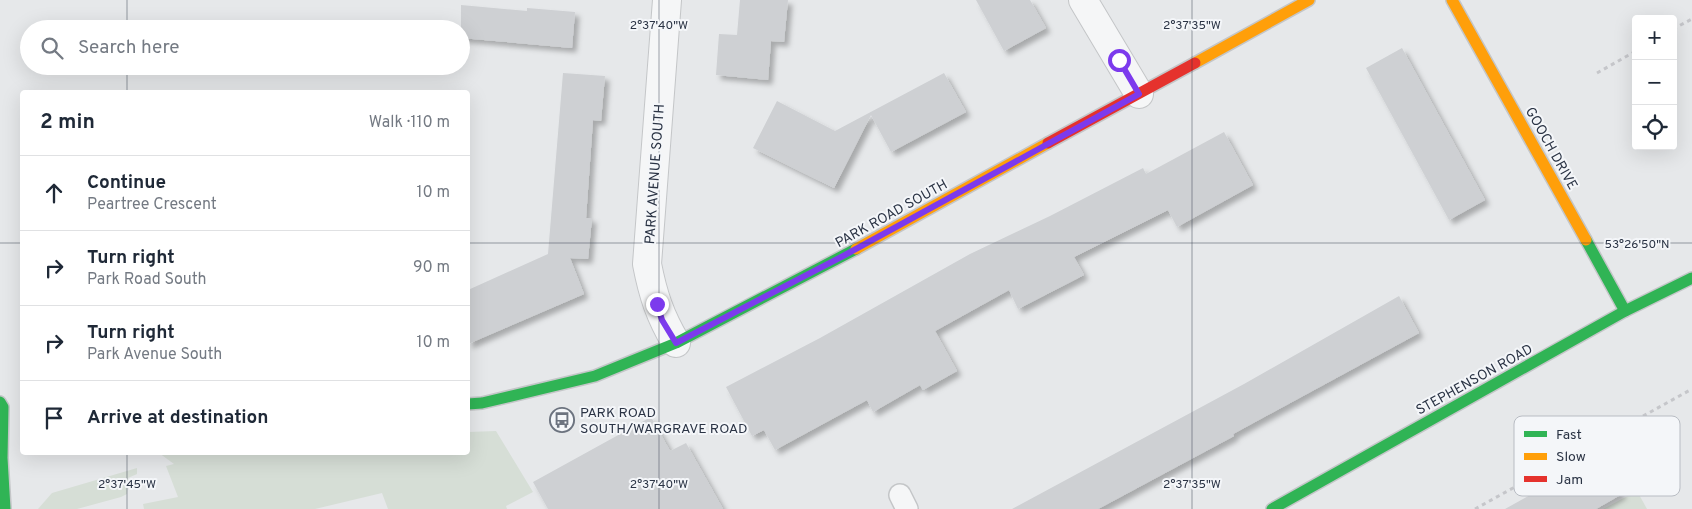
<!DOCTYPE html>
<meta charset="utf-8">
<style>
body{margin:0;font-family:Overpass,sans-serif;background:#f6f6f7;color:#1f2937}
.controls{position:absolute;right:15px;top:15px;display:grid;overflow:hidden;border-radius:5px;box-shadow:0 5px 20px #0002}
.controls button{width:45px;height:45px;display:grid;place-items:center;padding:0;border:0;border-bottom:1px solid #e0e1e3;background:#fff;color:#1f2937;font:25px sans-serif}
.stop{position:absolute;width:15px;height:15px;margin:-11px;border:4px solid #7c3aed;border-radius:50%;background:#fff}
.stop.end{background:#7c3aed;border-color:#fff;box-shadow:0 1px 5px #0008}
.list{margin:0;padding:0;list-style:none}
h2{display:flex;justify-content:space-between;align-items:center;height:65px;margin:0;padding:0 20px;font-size:21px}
h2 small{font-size:16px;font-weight:400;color:#747a83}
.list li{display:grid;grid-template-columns:32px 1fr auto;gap:15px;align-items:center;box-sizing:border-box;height:75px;padding:0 20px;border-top:1px solid #e0e1e3}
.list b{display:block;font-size:19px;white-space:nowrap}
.list p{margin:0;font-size:16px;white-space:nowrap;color:#747a83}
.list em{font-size:16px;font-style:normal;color:#747a83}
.icon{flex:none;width:28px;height:28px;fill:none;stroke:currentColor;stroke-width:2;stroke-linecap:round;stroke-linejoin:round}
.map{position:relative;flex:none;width:1692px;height:509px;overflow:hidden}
.search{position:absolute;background:#fff;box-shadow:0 5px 20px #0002;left:20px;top:20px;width:450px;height:55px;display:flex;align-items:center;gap:12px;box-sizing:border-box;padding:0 18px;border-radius:28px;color:#747a83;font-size:19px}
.panel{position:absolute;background:#fff;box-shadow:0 5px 20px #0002;left:20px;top:90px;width:450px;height:365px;border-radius:5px}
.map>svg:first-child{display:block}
.green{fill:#d6ded6}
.building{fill:#ced0d3;filter:url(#shadow)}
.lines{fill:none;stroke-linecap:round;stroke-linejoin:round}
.lane-casing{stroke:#c4c6c8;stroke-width:24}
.street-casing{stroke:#c4c6c8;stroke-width:30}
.fast-casing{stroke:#c4c6c8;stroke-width:14}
.slow-casing{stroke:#c4c6c8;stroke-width:14}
.jam-casing{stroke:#c4c6c8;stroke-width:14}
.path{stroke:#c5c6ca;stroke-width:3;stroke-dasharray:4 4;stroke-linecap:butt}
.lane{stroke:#f5f6f7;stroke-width:21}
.street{stroke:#f5f6f7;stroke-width:28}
.fast{stroke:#30b455;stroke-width:11}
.slow{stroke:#ff9f0a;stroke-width:11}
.jam{stroke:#e5322d;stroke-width:11}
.route{stroke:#7c3aed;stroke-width:6}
.ticks{fill:none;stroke:#2b3445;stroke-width:1;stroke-opacity:0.45}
.labels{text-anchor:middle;stroke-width:4;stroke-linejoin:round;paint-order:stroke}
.street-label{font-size:14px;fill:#2b3445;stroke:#f4f6f9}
.poi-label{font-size:14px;fill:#2b3445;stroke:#f4f6f9;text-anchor:start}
.key{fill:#f4f6f9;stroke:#b8bcc3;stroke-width:1}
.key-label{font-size:14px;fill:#2b3445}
.ticks-label{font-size:12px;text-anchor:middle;fill:#2b3445;stroke:#f4f6f9;stroke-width:4;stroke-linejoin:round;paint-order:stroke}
</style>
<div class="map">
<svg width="1692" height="509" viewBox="0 0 1692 509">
<defs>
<filter id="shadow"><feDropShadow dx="4.5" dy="4.5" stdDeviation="2.5" flood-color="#0004"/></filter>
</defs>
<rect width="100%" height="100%" fill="#e6e8ea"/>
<g class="green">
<polygon points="496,431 533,492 506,506 507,509 388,509 382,493 315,509 144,509 143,504 178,497 166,466 174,464 159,453 468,452 468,432"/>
<polygon points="137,468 137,474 128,478 127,494 121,497 77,509 38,509 52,493"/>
<polygon points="1637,491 1647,509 1603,509"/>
</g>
<g class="building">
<polygon points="740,0 788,0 784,42 771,41 768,80 716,75 719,34 737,35"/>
<polygon points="976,0 1030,0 1046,28 1004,51"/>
<polygon points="461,5 527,11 527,8 575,12 572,48 461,38"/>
<polygon points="1402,48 1485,200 1449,220 1366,68"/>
<polygon points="563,73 605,76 601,121 593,120 586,218 592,218 588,259 570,258 584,294 468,344 468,290 548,254"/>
<polygon points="944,73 966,112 891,152 871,115 834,188 753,148 777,101 835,131"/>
<polygon points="1224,132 1253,185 1177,227 1168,210 1074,257 1084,275 1018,309 1009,290 935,331 957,371 923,390 920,385 873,412 867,400 775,450 764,430 752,436 726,387 820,338 970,254 1050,216 1143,168 1146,174"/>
<polygon points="1399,296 1419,333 1233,434 1234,436 1098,509 1012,509 1244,384"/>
<polygon points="651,417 670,451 686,443 723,509 548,509 533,482"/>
<polygon points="1600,456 1622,494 1596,509 1505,509"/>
</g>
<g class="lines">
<defs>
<polyline id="lane" points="900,495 907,509"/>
<g id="street">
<path d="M667 0 647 264C653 295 660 316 676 343"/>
<polyline points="1083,0 1139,94"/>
</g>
<g id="fast">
<polyline points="1586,240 1625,311"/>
<polyline points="0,402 3,407 2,458 5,509"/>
<polyline points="468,404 482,403 595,376 676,343 856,249"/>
<polyline points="1272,509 1625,311 1692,278"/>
</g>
<g id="slow">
<polyline points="1452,0 1586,240"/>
<polyline points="1195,63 1309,0"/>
<polyline points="856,249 1048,143"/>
</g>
<polyline id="jam" points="1048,143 1195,63"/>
</defs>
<use href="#lane" class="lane-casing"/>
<use href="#street" class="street-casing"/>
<use href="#fast" class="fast-casing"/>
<use href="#slow" class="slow-casing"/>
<use href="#jam" class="jam-casing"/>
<g class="path">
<polyline points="1673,29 1692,19"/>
<polyline points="1597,73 1636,51"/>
<polyline points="1475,509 1692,389"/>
</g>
<use href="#lane" class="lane"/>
<use href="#street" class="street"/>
<use href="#fast" class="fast"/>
<use href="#slow" class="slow"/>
<use href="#jam" class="jam"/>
</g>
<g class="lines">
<polyline class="route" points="657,304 662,320 676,343 845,255 1139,94 1119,60"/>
</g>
<path class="ticks" d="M127 0V29M659 0V509M1192 0V509M127 66V92M0 243H22M468 243H1692M127 452V509"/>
<defs>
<symbol id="bus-ring" viewBox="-11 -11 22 22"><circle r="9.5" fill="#f4f6f9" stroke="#6c737f" stroke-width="1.5"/><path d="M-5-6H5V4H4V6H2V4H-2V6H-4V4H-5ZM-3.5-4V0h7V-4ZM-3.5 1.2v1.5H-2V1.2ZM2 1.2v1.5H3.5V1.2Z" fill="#6c737f"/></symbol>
</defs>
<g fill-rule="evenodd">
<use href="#bus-ring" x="548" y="406" width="28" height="28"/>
</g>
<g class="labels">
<g class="street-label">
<text transform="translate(1552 148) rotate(61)" y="5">GOOCH DRIVE</text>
<text transform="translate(654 174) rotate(-86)" y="5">PARK AVENUE SOUTH</text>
<text transform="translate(891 213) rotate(-29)" y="5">PARK ROAD SOUTH</text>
<text transform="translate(1474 379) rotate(-29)" y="5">STEPHENSON ROAD</text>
</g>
<g class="poi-label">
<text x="580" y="417">PARK ROAD<tspan x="580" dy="16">SOUTH/WARGRAVE ROAD</tspan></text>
</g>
</g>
<rect x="1514" y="416" width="166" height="80" rx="8" class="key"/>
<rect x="1524" y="431" width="23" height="6" fill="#30b455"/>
<rect x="1524" y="453" width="23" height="7" fill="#ff9f0a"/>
<rect x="1524" y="476" width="23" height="6" fill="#e5322d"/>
<g class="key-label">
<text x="1556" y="439">Fast</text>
<text x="1556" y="461">Slow</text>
<text x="1556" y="484">Jam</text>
</g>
<g class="ticks-label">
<text x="659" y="29">2°37'40"W</text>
<text x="1192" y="29">2°37'35"W</text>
<text x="1637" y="248">53°26'50"N</text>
<text x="127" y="488">2°37'45"W</text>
<text x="659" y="488">2°37'40"W</text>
<text x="1192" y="488">2°37'35"W</text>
</g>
</svg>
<div class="controls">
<button>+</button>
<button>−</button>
<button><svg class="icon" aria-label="locate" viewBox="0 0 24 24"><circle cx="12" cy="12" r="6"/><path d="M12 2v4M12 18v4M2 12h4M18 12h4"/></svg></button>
</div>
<div class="stop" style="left:1119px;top:60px"></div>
<div class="stop end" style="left:657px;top:304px"></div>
<div class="search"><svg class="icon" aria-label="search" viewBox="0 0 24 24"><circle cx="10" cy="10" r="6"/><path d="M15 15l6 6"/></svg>Search here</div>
<section class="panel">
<h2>2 min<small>Walk · 110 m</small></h2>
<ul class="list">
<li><svg class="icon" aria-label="ahead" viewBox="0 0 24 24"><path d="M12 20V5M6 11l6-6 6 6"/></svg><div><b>Continue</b><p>Peartree Crescent</p></div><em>10 m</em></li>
<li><svg class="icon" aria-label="right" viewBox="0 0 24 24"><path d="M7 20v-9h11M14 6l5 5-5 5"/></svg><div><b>Turn right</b><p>Park Road South</p></div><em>90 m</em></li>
<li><svg class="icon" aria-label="right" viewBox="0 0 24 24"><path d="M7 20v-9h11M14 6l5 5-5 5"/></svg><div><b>Turn right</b><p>Park Avenue South</p></div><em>10 m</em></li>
<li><svg class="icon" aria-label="arrive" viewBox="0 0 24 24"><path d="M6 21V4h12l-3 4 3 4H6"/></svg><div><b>Arrive at destination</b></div></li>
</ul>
</section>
</div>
